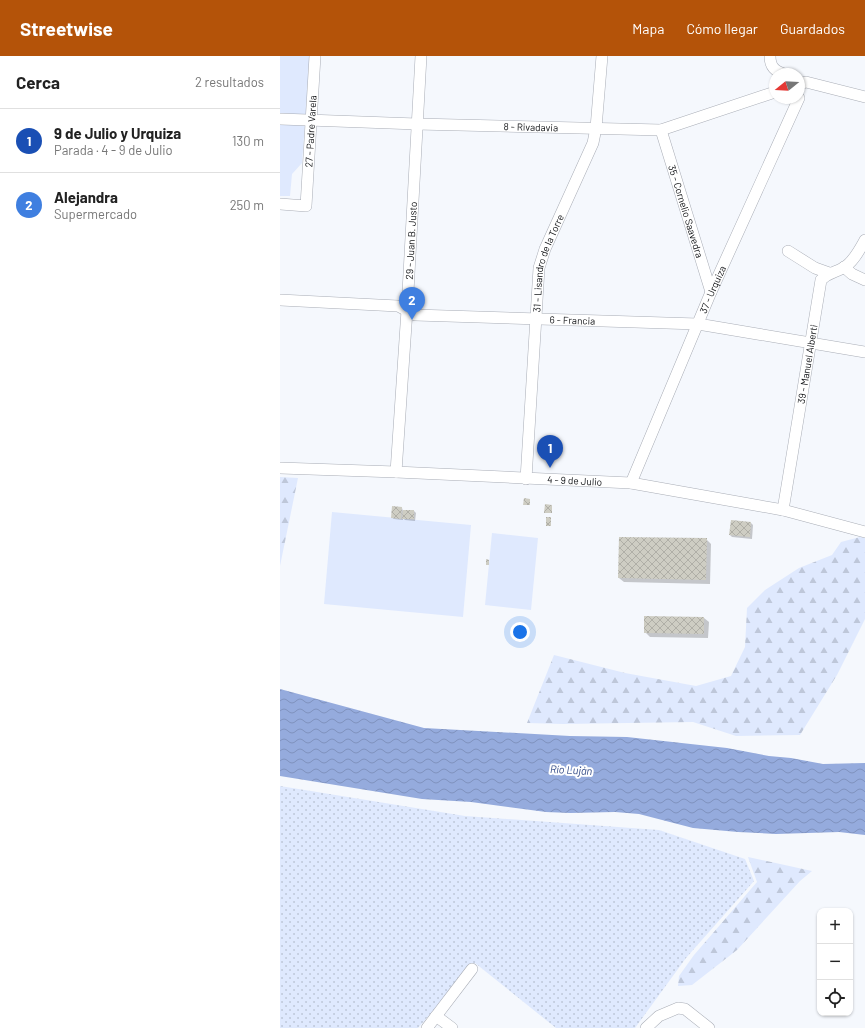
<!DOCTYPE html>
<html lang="es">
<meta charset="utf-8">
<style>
body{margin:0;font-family:Barlow,sans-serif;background:#f6f6f6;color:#222}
.controls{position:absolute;right:12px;bottom:12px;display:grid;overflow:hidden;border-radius:8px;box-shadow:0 1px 3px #0004}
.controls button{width:36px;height:36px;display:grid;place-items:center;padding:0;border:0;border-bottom:1px solid #e0e0e0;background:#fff;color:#222;font:20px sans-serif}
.compass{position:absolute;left:489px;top:12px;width:36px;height:36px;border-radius:50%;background:#fff;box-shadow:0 1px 3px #0004;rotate:252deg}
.you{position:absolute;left:240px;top:576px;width:14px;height:14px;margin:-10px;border:3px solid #fff;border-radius:50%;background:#1a73e8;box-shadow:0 0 0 6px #1a73e833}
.badge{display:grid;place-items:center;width:26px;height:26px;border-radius:50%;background:#b45309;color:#fff;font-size:13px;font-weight:700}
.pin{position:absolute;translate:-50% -33px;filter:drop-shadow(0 1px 2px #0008)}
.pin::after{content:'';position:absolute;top:21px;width:14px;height:12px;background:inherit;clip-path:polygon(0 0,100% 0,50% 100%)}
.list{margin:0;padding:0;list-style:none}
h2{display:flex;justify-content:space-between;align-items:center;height:52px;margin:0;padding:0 16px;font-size:17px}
h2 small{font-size:13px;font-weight:400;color:#767676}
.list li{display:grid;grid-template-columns:26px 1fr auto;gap:12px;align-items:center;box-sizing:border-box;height:64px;padding:0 16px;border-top:1px solid #e0e0e0}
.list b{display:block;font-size:15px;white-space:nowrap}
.list p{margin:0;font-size:13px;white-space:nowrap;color:#767676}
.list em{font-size:13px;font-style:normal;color:#767676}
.icon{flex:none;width:22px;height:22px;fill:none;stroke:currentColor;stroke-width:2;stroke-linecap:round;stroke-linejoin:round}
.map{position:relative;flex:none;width:585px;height:972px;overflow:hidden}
header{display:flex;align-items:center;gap:24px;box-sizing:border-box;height:56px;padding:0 20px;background:#b45309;color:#fff}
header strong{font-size:19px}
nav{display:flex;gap:22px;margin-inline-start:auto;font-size:14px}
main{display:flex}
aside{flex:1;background:#fff}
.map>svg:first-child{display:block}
.grass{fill:url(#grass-dots)}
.forest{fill:url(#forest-firs)}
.green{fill:#dfe9fe}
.water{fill:url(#water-waves)}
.shadow{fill:#0003}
.building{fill:url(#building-cross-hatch)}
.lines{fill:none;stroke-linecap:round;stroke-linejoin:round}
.minor-casing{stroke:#a9adb6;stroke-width:12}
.minor{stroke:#fff;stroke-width:11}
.labels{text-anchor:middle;stroke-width:4;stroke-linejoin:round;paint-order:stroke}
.street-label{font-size:10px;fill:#101215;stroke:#fff}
.water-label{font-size:11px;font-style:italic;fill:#314986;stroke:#fff}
</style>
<header>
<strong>Streetwise</strong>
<nav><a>Mapa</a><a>Cómo llegar</a><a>Guardados</a></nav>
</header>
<main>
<aside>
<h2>Cerca<small>2 resultados</small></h2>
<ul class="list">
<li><span class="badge" style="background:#1a4fb4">1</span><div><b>9 de Julio y Urquiza</b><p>Parada · 4 - 9 de Julio</p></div><em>130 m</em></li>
<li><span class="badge" style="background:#3f7fe0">2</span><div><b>Alejandra</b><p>Supermercado</p></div><em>250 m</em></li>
</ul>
</aside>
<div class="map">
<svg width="585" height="972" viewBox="0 0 585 972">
<defs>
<pattern id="grass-dots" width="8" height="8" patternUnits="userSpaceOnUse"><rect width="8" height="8" fill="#dfe9fe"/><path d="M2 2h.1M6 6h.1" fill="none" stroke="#bec7d9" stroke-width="1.8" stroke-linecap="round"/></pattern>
<pattern id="forest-firs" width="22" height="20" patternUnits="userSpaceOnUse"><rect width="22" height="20" fill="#dfe9fe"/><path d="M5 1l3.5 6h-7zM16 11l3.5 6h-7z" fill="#bec7d9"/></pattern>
<pattern id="water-waves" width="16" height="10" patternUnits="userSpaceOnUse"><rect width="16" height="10" fill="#95abdd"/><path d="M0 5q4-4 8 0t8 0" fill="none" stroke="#7f92bd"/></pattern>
<pattern id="building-cross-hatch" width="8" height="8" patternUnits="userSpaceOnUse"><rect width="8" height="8" fill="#cecdc3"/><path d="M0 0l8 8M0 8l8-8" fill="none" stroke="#b0afa7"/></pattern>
</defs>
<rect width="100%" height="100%" fill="#f5f8fd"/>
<polygon class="grass" points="0,730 185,760 379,774 465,803 474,825 406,902 355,972 276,972 195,907 138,972 0,972"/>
<g class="forest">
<polygon points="0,421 18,422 0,510"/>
<polygon points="580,481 585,482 585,563 557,619 520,679 456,680 413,666 283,668 247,667 274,599 345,617 416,630 451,620 465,591 467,552 485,534 519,512 552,499 561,486"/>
<polygon points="468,801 532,815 520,825 457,894 412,929 398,930 399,920 414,899 477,826"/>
</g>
<g class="green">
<polygon points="0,0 30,0 22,107 12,118 10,140 0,140"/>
<polygon points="52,456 191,469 183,561 44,548"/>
<polygon points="212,477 258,482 251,554 205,549"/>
</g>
<polygon class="water" points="0,633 144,672 290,680 347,681 447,692 489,700 511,702 543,708 585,707 585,779 559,776 496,778 458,776 413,772 359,758 335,756 290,757 266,756 191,746 142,743 0,720"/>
<g class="shadow">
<polygon points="122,452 123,455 134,455 136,457 135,465 125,464 123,462 123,464 114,463 112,461"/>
<polygon points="471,467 473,469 472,483 452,481 450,479"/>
<polygon points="426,483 431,488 430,528 344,526 339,522"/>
<polygon points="365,561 424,562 429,566 428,582 370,581 365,576"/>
</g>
<g class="building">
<polygon points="244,442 250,443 250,449 243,449"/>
<polygon points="265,448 272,449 272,457 264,457"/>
<polygon points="112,450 122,451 121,463 111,462"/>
<polygon points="123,454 134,454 134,463 122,463"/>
<rect x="266" y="461" width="5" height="9"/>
<polygon points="451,464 471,466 470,481 449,479"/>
<polygon points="339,481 427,482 426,524 338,522"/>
<polygon points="206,503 209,504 209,509 206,509"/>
<polygon points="364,560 424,561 424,578 364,577"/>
</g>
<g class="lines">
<defs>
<g id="minor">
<path d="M490 0C490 11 495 15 504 18"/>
<polyline points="519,28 526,26 585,41"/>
<path id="s1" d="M0 63 137 68 381 74 495 36"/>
<path id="s2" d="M381 74 431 236"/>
<path id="s3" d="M0 148 26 150 35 0"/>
<polyline points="508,195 535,212 549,217"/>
<polyline points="564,211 572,218 585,224"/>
<path id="s4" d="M0 244 118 250 135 259 418 268 585 296"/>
<path id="s5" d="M0 412 116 416 351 427 503 454 585 476"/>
<path id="s6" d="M116 416 127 254 141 0"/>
<path id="s7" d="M246 423 259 212 265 193 313 87 316 72 322 0"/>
<path id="s8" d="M351 427 431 236 519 42"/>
<path id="s9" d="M503 454 541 224C549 216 554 217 563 212 573 207 580 193 585 184"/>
<polyline points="156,960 172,972"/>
<polyline points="147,972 192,913"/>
<polyline points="366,972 379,960 398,952 405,953 429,972"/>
</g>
</defs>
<use href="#minor" class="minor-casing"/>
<use href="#minor" class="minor"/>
</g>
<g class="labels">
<g class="street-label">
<text dy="4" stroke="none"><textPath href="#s1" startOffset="251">8 - Rivadavia</textPath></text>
<text dy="4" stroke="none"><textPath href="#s3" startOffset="101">27 - Padre Varela</textPath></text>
<text dy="4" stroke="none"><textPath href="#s2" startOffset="85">35 - Cornelio Saavedra</textPath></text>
<text dy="4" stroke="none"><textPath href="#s6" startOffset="232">29 - Juan B. Justo</textPath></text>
<text dy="4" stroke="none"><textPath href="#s7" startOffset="218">31 - Lisandro de la Torre</textPath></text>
<text dy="4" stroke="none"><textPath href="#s8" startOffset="210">37 - Urquiza</textPath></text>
<text dy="4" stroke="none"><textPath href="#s4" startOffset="295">6 - Francia</textPath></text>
<text dy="4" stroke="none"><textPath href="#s9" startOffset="148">39 - Manuel Alberti</textPath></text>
<text dy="4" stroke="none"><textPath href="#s5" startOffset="295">4 - 9 de Julio</textPath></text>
</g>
<g class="water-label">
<text transform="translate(291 714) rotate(3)" y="4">Río Luján</text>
</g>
</g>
</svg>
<div class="controls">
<button>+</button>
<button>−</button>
<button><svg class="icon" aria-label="locate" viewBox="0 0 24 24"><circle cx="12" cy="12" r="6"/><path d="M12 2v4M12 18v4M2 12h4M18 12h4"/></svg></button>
</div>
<svg class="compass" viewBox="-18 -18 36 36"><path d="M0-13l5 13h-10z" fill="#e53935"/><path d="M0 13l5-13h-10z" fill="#767676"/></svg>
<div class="you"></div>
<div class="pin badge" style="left:270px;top:412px;background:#1a4fb4">1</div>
<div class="pin badge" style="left:132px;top:264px;background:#3f7fe0">2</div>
</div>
</main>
